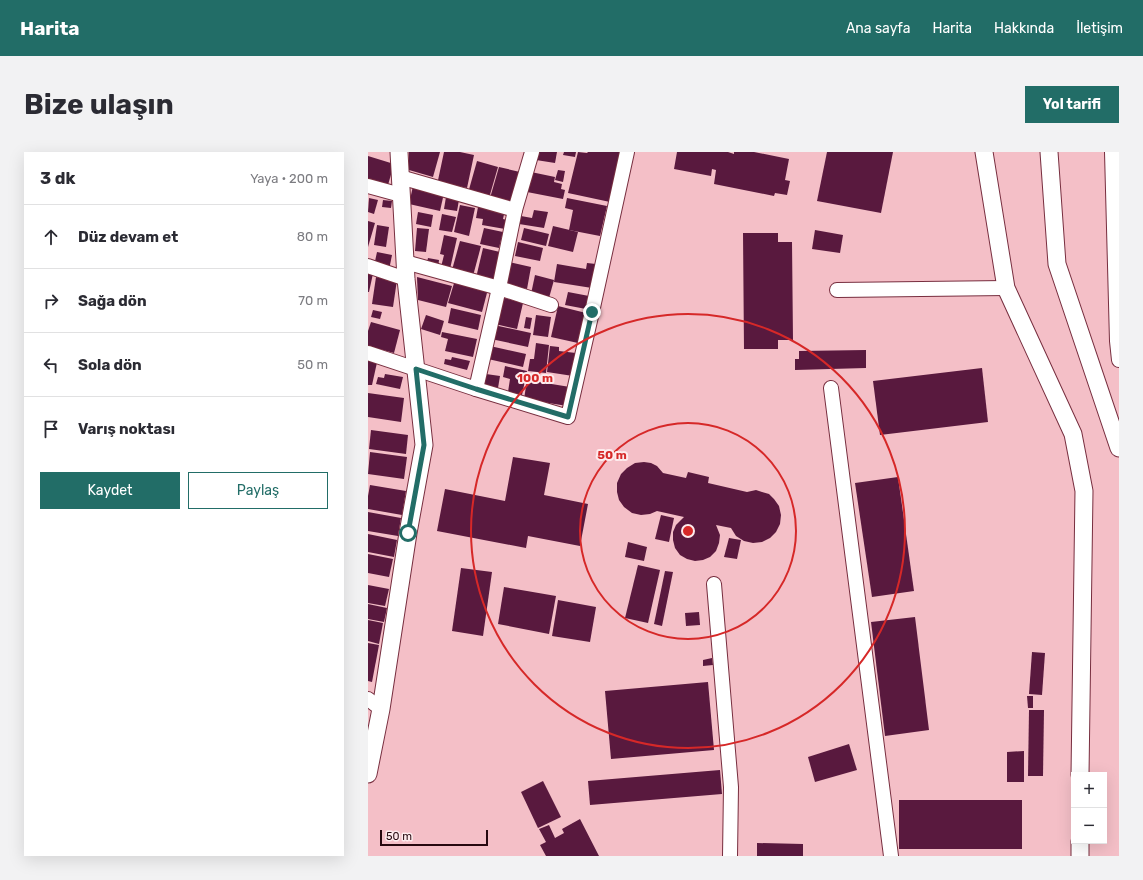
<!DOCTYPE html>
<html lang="tr">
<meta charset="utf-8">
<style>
body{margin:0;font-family:Rubik,sans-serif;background:#f2f2f3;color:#2b2b33}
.controls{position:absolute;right:12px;bottom:12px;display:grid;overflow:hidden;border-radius:0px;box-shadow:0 4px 16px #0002}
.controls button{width:36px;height:36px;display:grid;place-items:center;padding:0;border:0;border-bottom:1px solid #e1e1e2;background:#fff;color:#2b2b33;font:20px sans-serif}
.scale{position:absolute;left:12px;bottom:10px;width:108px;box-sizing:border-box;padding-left:4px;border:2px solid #26080f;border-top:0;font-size:11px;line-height:14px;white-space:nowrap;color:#26080f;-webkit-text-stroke:3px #fdebed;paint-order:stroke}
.stop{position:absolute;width:12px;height:12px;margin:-9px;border:3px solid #226d67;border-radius:50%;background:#fff}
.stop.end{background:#226d67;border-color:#fff;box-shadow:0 1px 4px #0008}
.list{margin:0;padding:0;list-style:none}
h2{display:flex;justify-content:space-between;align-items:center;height:52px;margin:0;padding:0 16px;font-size:17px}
h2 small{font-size:13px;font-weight:400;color:#7c7c81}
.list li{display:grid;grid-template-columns:26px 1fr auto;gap:12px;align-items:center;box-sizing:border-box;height:64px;padding:0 16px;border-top:1px solid #e1e1e2}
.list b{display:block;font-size:15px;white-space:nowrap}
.list em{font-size:13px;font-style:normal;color:#7c7c81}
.actions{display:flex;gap:8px;padding:12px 16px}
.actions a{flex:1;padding:9px 0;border:1px solid #226d67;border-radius:0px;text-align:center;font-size:14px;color:#226d67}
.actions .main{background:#226d67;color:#fff}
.icon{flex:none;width:22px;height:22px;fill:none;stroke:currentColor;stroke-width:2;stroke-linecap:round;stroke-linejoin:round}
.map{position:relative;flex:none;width:751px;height:704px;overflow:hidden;border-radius:0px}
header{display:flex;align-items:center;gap:24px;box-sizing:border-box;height:56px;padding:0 20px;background:#226d67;color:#fff}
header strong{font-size:19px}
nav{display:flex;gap:22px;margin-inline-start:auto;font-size:14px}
.intro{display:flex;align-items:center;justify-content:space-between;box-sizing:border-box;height:96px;padding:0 24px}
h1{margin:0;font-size:28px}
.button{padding:10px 18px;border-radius:0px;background:#226d67;color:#fff;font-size:14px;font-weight:700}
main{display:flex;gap:24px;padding:0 24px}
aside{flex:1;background:#fff;border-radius:0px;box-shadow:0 4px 16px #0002}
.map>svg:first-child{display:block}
.building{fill:#59193e}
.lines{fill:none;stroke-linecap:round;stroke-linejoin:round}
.minor-casing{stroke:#772e3f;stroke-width:16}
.tertiary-casing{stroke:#772e3f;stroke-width:19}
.minor{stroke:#fff;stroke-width:14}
.tertiary{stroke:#fff;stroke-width:17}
.route{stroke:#226d67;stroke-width:5}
.ring{fill:none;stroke:#d62828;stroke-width:2}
.centre{fill:#d62828;stroke:#fdebed;stroke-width:2}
.ring-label{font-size:12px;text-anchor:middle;font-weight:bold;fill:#d62828;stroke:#fdebed;stroke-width:4;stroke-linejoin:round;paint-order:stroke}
</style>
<header>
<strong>Harita</strong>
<nav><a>Ana sayfa</a><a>Harita</a><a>Hakkında</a><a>İletişim</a></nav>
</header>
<div class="intro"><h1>Bize ulaşın</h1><a class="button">Yol tarifi</a></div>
<main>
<aside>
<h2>3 dk<small>Yaya · 200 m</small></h2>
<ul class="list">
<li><svg class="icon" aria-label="ahead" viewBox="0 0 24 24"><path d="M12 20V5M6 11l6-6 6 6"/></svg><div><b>Düz devam et</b></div><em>80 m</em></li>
<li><svg class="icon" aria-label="right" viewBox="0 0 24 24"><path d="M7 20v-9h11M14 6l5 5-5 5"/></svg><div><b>Sağa dön</b></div><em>70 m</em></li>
<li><svg class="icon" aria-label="left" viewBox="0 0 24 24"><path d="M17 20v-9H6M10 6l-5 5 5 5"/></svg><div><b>Sola dön</b></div><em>50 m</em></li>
<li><svg class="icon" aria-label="arrive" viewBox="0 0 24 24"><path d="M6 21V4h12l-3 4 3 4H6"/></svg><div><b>Varış noktası</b></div></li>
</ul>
<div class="actions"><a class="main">Kaydet</a><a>Paylaş</a></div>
</aside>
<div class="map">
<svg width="751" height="704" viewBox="0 0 751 704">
<rect width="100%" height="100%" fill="#f4bfc7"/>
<g class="building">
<polygon points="41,0 72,0 65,25 41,18"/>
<polygon points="76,0 92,0 106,3 99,36 81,32 69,33"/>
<polygon points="169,0 189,0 187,11 168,8"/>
<polygon points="196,0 208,0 207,5 195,3"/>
<polygon points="210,0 219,1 220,0 253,0 242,50 200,41"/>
<polygon points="309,0 360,0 366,2 366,0 386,0 421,7 417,28 422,29 419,43 407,41 406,44 346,32 348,18 344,17 343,24 306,17"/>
<polygon points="459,0 525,0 513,61 449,49"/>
<polygon points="0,4 26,12 20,33 0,28"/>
<polygon points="109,9 130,15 121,46 100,41"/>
<polygon points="131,15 152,20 143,52 122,46"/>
<polygon points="190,18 197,19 195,30 187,28"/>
<polygon points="163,20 187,25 186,30 194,32 193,37 197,38 195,47 159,40"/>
<polygon points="45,34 76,41 72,59 41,52"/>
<polygon points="78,45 91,48 89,59 76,57"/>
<polygon points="1,46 10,48 6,62 0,60"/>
<polygon points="199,46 239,54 232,84 201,78 205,58 197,56"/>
<polygon points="15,48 24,49 23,56 14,55"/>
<polygon points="92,53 107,56 101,84 86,80"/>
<polygon points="110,55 137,58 135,67 139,68 137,77 114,73 115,67 108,66"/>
<polygon points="166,58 180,60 176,76 151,72 153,64 164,66"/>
<polygon points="50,60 65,63 63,75 48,72"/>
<polygon points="74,62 88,65 84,80 71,78"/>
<polygon points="0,69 7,71 0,95"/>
<polygon points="9,73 21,75 18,95 6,93"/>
<polygon points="185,74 210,80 205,100 180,94"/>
<polygon points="49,76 61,77 58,100 47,99"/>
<polygon points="116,76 135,80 131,96 112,92"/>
<polygon points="156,76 181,82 178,94 153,88"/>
<polygon points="447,78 475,83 472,101 444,97"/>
<polygon points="375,81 410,81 410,90 424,90 425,188 410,188 410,197 376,197"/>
<polygon points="76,83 89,86 82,117 73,115 76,103 72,102"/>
<polygon points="92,89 113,94 105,124 84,118"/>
<polygon points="150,90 175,96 172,109 147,104"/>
<polygon points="115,96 132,100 125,130 108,126"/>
<polygon points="9,100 24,103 21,118 6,114"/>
<polygon points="60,106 71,108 70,117 58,114"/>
<polygon points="141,110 163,115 159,137 146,134 136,134"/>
<polygon points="219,111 228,112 224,136 186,130 189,112 218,117"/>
<polygon points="0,116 6,117 1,140 0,140"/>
<polygon points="167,123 186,128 181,146 163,142"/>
<polygon points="8,125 29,128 25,155 4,152"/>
<polygon points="49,125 84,134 78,155 50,148"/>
<polygon points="87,128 120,137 114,160 80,151"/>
<polygon points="200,140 221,144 218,157 197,153"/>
<polygon points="133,145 155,151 149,177 127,172"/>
<polygon points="190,154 218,161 210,191 183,185"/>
<polygon points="83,156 113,163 110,178 80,171"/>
<polygon points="5,158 14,160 12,167 3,165"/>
<polygon points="58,163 76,169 72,183 53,177"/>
<polygon points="168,163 183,165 180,185 165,183"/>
<polygon points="158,165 164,166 162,177 156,176"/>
<polygon points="3,170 32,178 26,201 0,194 0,179"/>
<polygon points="126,173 163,181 160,195 123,187"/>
<polygon points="74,180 109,187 105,205 77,199 80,187 73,185"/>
<polygon points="168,191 181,193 178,221 160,219 162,207 166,207"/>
<polygon points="122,194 158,202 155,215 120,207"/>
<polygon points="182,194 191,195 191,199 208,201 205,224 179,220"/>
<polygon points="498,198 498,216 427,218 427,207 431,207 431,199"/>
<polygon points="0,204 10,206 4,233 0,233"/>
<polygon points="84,205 102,209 99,218 76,212 77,207 83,208"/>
<polygon points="137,214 159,219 154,243 140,240 142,227 135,225"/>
<polygon points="614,216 620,270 512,283 505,229"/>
<polygon points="17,222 35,225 32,237 8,232 10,225 16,226"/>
<polygon points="118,222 132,224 130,236 116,234"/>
<polygon points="159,228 202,235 199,254 156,247"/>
<polygon points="0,241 36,246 33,270 0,265"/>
<polygon points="3,278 40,283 38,302 1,297"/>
<polygon points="2,300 39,305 36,327 0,322"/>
<polygon points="145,305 182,311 176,343 220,352 212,394 160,384 158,396 69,379 77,337 137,349"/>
<polygon points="276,310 283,311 289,314 295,321 318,326 320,320 341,325 340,331 379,340 388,338 394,340 401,342 406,347 411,354 413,363 412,372 408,380 402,386 394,390 385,391 376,389 368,384 363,376 348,373 352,383 351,391 348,399 342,405 335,408 327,409 319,407 312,403 307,396 305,388 305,380 308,373 316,365 289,359 282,362 273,363 264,361 256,355 251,348 249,340 249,331 253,322 259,316 267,311"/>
<polygon points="530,325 546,439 504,445 487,331"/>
<polygon points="2,333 38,339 34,363 0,357 0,344"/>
<polygon points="0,360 33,366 30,384 0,379"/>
<polygon points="293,363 306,366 301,390 287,387"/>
<polygon points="0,382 29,388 26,405 0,400"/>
<polygon points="361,386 373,388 369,407 356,405"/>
<polygon points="260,390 279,395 276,409 257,405"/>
<polygon points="0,402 25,407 21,425 0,421"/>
<polygon points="270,413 292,418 280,471 257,466"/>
<polygon points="93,416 124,420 115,484 84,479"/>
<polygon points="297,419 305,420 294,474 286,472"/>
<polygon points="0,433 21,437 17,454 0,451"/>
<polygon points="136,435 188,444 181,482 130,472"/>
<polygon points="190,448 228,455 222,490 184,484"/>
<polygon points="0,452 19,456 16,470 0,467"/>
<polygon points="331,460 332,473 318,474 317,461"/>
<polygon points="547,465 561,578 517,584 503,470"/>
<polygon points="0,468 15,471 11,492 0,489"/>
<polygon points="0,491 11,493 4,530 0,529"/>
<polygon points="664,500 677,501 674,543 661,542"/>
<polygon points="344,506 345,513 335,514 335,508"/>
<polygon points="340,530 346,598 243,607 237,539"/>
<polygon points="659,544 665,544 665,556 660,556"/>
<polygon points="661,558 676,558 675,624 660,624"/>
<polygon points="481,592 489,618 447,630 440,605"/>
<polygon points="656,599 656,630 639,630 639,600"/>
<polygon points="352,618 354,642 222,653 220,629"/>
<polygon points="175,629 193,665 170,676 153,640"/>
<rect x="531" y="648" width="123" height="49"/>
<polygon points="212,667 231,704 178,704 172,693 178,690 171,677 181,673 187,686 196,681 194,677"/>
<polygon points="389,691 435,692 435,704 389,704"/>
</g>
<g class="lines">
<defs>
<g id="minor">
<polyline points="744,0 749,189 751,208"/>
<polyline points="32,25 147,58"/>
<polyline points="0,34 33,43"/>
<polyline points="37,110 131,136 183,153"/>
<polyline points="0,114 38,127"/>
<polyline points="469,138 638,136"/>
<polyline points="0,201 108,237 200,265 224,160 259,0"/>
<polyline points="463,236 523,704"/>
<polyline points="108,237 131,136 147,58 164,0"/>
<polyline points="346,432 363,635 362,704"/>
<polyline points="0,547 13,557"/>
</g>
<g id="tertiary">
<polyline points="616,0 638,136 705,282 716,339 712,623"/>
<polyline points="681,0 689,112 751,296"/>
<polyline points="0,622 13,557 40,381 56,293 38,127 31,0"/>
<polyline points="712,704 712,689"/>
</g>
</defs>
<use href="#minor" class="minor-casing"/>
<use href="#tertiary" class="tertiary-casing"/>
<use href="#minor" class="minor"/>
<use href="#tertiary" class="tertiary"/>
</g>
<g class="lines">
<polyline class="route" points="40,381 56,293 48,217 108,237 200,265 224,160"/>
</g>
<g class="ring">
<circle cx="320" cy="379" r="108"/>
<circle cx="320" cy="379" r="217"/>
</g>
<circle cx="320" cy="379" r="6" class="centre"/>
<g class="ring-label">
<text x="167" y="230">100 m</text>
<text x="244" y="307">50 m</text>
</g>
</svg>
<div class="controls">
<button>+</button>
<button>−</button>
</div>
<div class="scale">50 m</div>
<div class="stop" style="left:40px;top:381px"></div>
<div class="stop end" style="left:224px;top:160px"></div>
</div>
</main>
